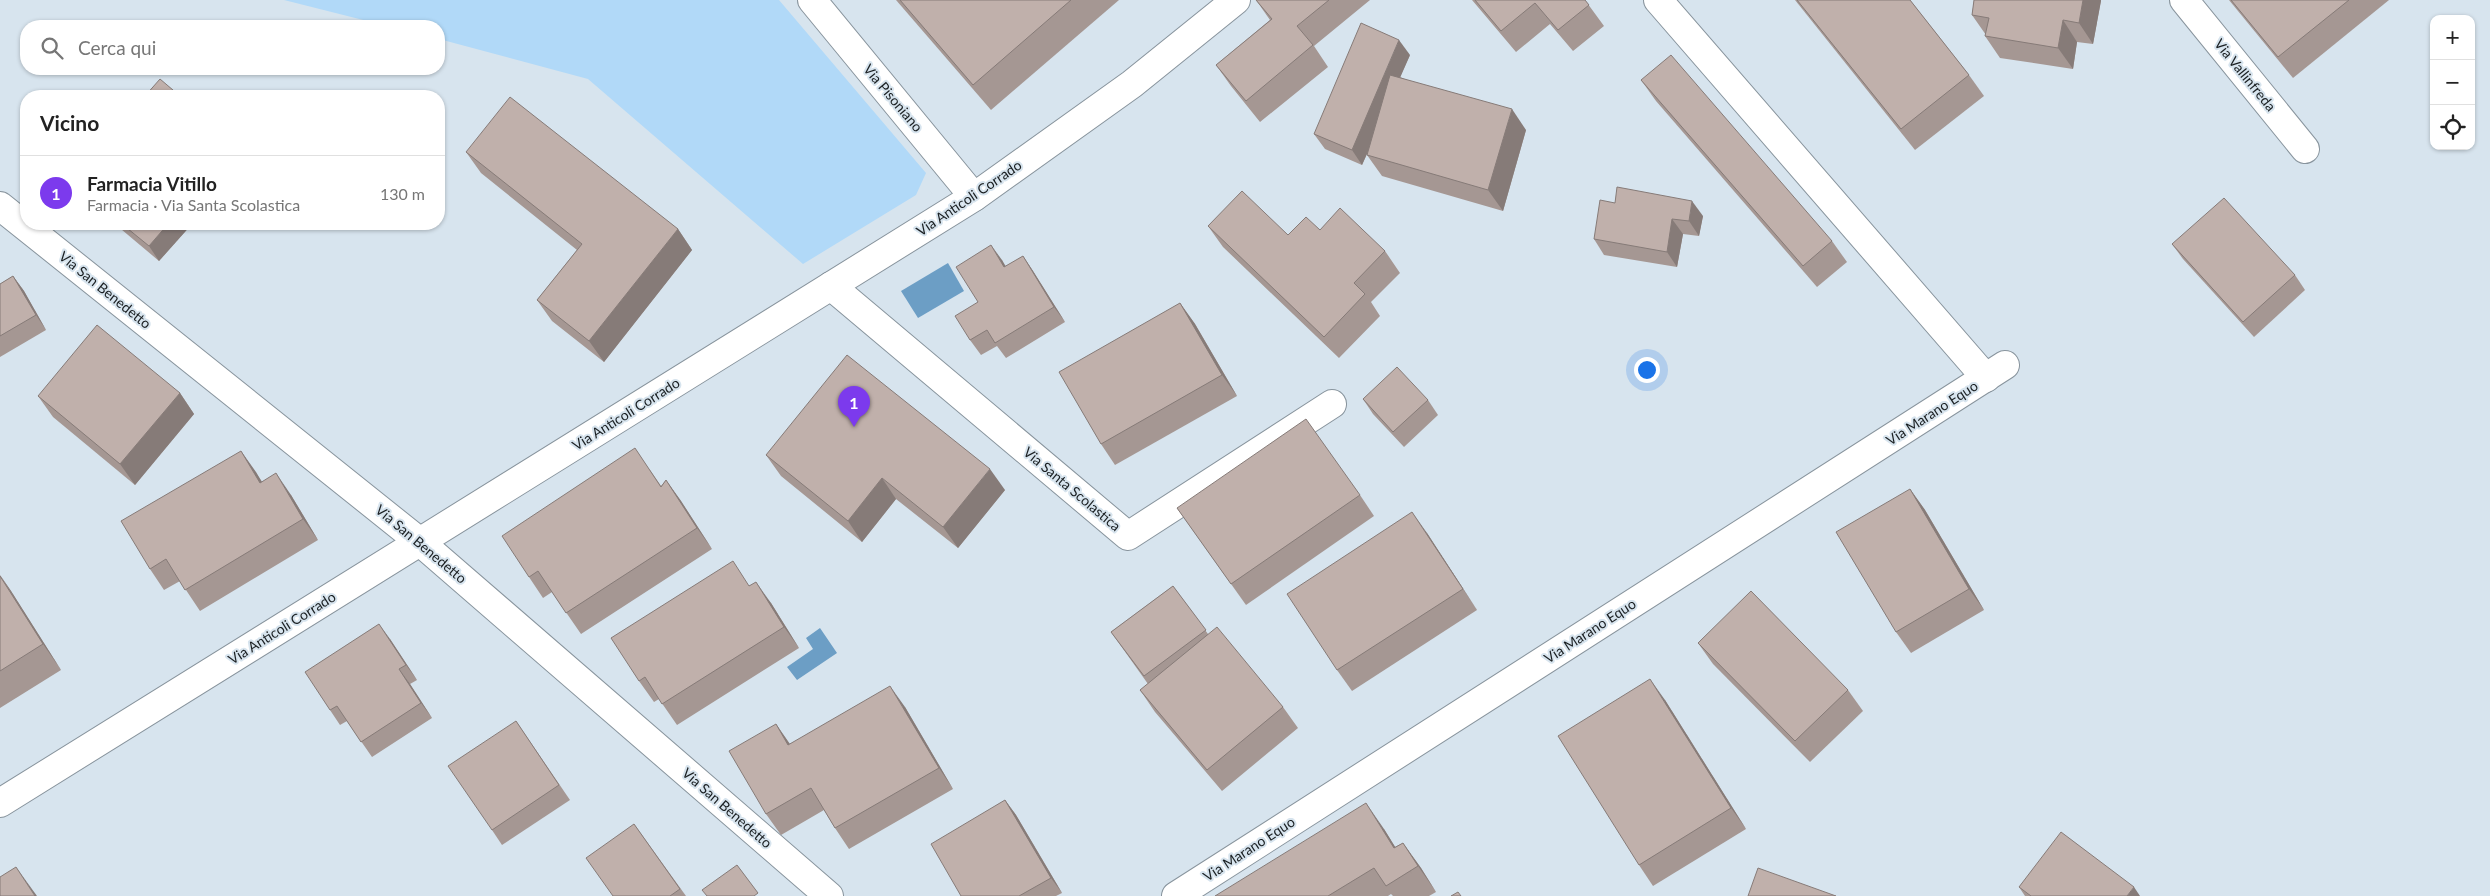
<!DOCTYPE html>
<html lang="it">
<meta charset="utf-8">
<style>
body{margin:0;font-family:Lato,sans-serif;background:#f2f2f2;color:#222}
.controls{position:absolute;right:15px;top:15px;display:grid;overflow:hidden;border-radius:10px;box-shadow:0 1px 4px #0004}
.controls button{width:45px;height:45px;display:grid;place-items:center;padding:0;border:0;border-bottom:1px solid #e0e0e0;background:#fff;color:#222;font:25px sans-serif}
.you{position:absolute;left:1646px;top:369px;width:18px;height:18px;margin:-12px;border:4px solid #fff;border-radius:50%;background:#1a73e8;box-shadow:0 0 0 8px #1a73e833}
.badge{display:grid;place-items:center;width:32px;height:32px;border-radius:50%;background:#7c3aed;color:#fff;font-size:16px;font-weight:700}
.pin{position:absolute;translate:-50% -41px;filter:drop-shadow(0 1px 2px #0008)}
.pin::after{content:'';position:absolute;top:26px;width:18px;height:15px;background:inherit;clip-path:polygon(0 0,100% 0,50% 100%)}
.list{margin:0;padding:0;list-style:none}
h2{display:flex;justify-content:space-between;align-items:center;height:65px;margin:0;padding:0 20px;font-size:21px}
h2 small{font-size:16px;font-weight:400;color:#767676}
.list li{display:grid;grid-template-columns:32px 1fr auto;gap:15px;align-items:center;box-sizing:border-box;height:75px;padding:0 20px;border-top:1px solid #e0e0e0}
.list b{display:block;font-size:19px;white-space:nowrap}
.list p{margin:0;font-size:16px;white-space:nowrap;color:#767676}
.list em{font-size:16px;font-style:normal;color:#767676}
.icon{flex:none;width:28px;height:28px;fill:none;stroke:currentColor;stroke-width:2;stroke-linecap:round;stroke-linejoin:round}
.map{position:relative;flex:none;width:2490px;height:896px;overflow:hidden}
.search{position:absolute;background:#fff;box-shadow:0 1px 4px #0004;left:20px;top:20px;width:425px;height:55px;display:flex;align-items:center;gap:12px;box-sizing:border-box;padding:0 18px;border-radius:20px;color:#767676;font-size:19px}
.panel{position:absolute;background:#fff;box-shadow:0 1px 4px #0004;left:20px;top:90px;width:425px;height:140px;border-radius:20px}
.map>svg:first-child{display:block}
.green{fill:#b1d9f8}
.water{fill:#6c9ec5}
.lines{fill:none;stroke-linecap:round;stroke-linejoin:round}
.minor-casing{stroke:#88949d;stroke-width:30}
.minor{stroke:#fff;stroke-width:28}
.wall{fill:#a59793}
.shaded-wall{fill:#867b78}
.building{fill:#c0b0ab;stroke:#867b78}
.labels{text-anchor:middle;stroke-width:4;stroke-linejoin:round;paint-order:stroke}
.street-label{font-size:14px;fill:#1a1f22;stroke:#d7e4ee}
</style>
<div class="map">
<svg width="2490" height="896" viewBox="0 0 2490 896">
<rect width="100%" height="100%" fill="#d7e4ee"/>
<polygon class="green" points="284,0 779,0 926,173 916,195 803,264 588,79 439,39 439,26 387,26"/>
<g class="water">
<polygon points="948,263 964,291 918,318 901,291"/>
<polygon points="820,628 837,653 797,680 787,667 813,649 806,638"/>
</g>
<g class="lines">
<defs>
<g id="minor">
<polyline points="812,0 974,197"/>
<polyline points="1658,0 1986,378"/>
<polyline points="2184,0 2305,149"/>
<polyline points="0,206 420,542 829,896"/>
<polyline points="831,286 1128,536 1332,404"/>
<polyline points="0,803 974,197 1132,84 1236,0"/>
<polyline points="1176,896 2005,365"/>
</g>
</defs>
<use href="#minor" class="minor-casing"/>
<use href="#minor" class="minor"/>
</g>
<g class="wall">
<polygon points="896,0 1119,0 991,110"/>
<polygon points="1256,0 1370,0 1314,46 1328,67 1260,122 1231,86 1216,65 1270,20"/>
<polygon points="1472,0 1585,0 1604,26 1573,51 1550,24 1516,52"/>
<polygon points="1795,0 1910,0 1969,75 1984,96 1915,150"/>
<polygon points="1974,0 2101,0 2093,44 2077,42 2073,69 2000,58 1985,36 1986,35 1972,15"/>
<polygon points="2229,0 2389,0 2293,78"/>
<polygon points="1410,55 1400,77 1526,130 1503,211 1382,176 1367,155 1367,154 1362,165 1325,149 1314,134"/>
<polygon points="1641,80 1832,241 1847,262 1817,287 1656,101"/>
<polygon points="466,152 678,229 692,250 604,362 552,321 537,300 577,250 481,173"/>
<polygon points="1615,203 1703,216 1699,236 1683,234 1677,267 1604,255 1594,239"/>
<polygon points="115,224 192,224 159,261"/>
<polygon points="1208,226 1288,235 1320,230 1385,251 1400,273 1371,302 1380,316 1339,358 1223,247"/>
<polygon points="2172,244 2295,275 2305,290 2254,337 2183,259"/>
<polygon points="1023,256 1033,271 1065,322 1006,358 997,346 981,355 970,340 978,302 1002,260 1005,267"/>
<polygon points="13,276 24,291 46,330 0,357 0,284"/>
<polygon points="1180,303 1195,324 1237,396 1115,465 1101,444"/>
<polygon points="180,393 194,414 135,485 53,417 38,396"/>
<polygon points="1363,399 1428,400 1438,415 1404,447 1373,414"/>
<polygon points="241,451 262,482 291,495 318,540 200,611 180,581 164,590 150,569"/>
<polygon points="766,455 1005,490 958,548 896,499 862,542 781,476"/>
<polygon points="650,470 661,486 666,480 681,501 712,549 581,634 552,592 543,598 529,577"/>
<polygon points="1910,489 1925,510 1984,610 1911,653 1896,632"/>
<polygon points="1360,495 1374,516 1246,605 1177,508"/>
<polygon points="1427,533 1477,610 1352,691 1337,670"/>
<polygon points="0,575 11,591 61,670 0,708"/>
<polygon points="750,585 771,603 799,648 677,725 659,699 654,702 639,681"/>
<polygon points="1173,586 1208,634 1283,707 1298,728 1222,791 1155,712 1140,690 1148,684 1111,632"/>
<polygon points="390,639 417,680 410,684 432,718 372,757 347,721 340,725 330,710"/>
<polygon points="1698,643 1848,690 1863,711 1810,762 1713,664"/>
<polygon points="1665,700 1746,829 1653,886 1639,865"/>
<polygon points="905,707 953,789 849,849 835,828 824,810 781,835 766,814 776,724 790,744"/>
<polygon points="516,721 570,800 502,845 492,830"/>
<polygon points="1005,800 1016,815 1062,893 1056,896 961,896"/>
<polygon points="634,824 686,896 613,896"/>
<polygon points="1384,829 1395,847 1403,843 1421,868 1436,892 1429,896 1393,896 1391,894 1388,896 1215,896"/>
<polygon points="2019,887 2140,896 2025,896"/>
</g>
<g class="shaded-wall">
<polygon points="2083,0 2101,0 2101,1 2093,44 2079,23"/>
<polygon points="2063,20 2077,42 2073,69 2058,48"/>
<polygon points="1399,40 1410,55 1362,165 1352,150"/>
<polygon points="1512,109 1526,130 1503,211 1488,190"/>
<polygon points="1692,201 1703,216 1699,236 1689,221"/>
<polygon points="1672,219 1683,234 1677,267 1667,252"/>
<polygon points="168,224 192,224 159,261 149,246"/>
<polygon points="678,229 692,250 604,362 589,341"/>
<polygon points="991,245 1002,260 1015,282 1004,267"/>
<polygon points="1023,256 1033,271 1065,322 1054,307"/>
<polygon points="13,276 24,291 46,330 36,315"/>
<polygon points="1180,303 1195,324 1237,396 1222,375"/>
<polygon points="180,393 194,414 135,485 120,464"/>
<polygon points="241,451 256,472 275,504 260,483"/>
<polygon points="990,469 1005,490 958,548 943,527"/>
<polygon points="276,473 291,495 318,540 303,519"/>
<polygon points="882,478 896,499 862,542 848,521"/>
<polygon points="666,480 681,501 712,549 697,528"/>
<polygon points="1910,489 1925,510 1984,610 1969,589"/>
<polygon points="1412,512 1427,533 1477,610 1463,589"/>
<polygon points="0,575 11,591 61,670 43,644"/>
<polygon points="756,582 771,603 799,648 784,627"/>
<polygon points="379,624 390,639 417,680 406,665"/>
<polygon points="399,669 410,684 432,718 421,703"/>
<polygon points="1650,679 1665,700 1746,829 1731,808"/>
<polygon points="890,686 905,707 953,789 939,768"/>
<polygon points="776,724 791,746 788,745"/>
<polygon points="1005,800 1016,815 1062,893 1051,878"/>
<polygon points="1366,803 1384,829 1412,874 1394,848"/>
<polygon points="1403,843 1421,868 1436,892 1418,866"/>
<polygon points="16,867 37,896 35,896"/>
<polygon points="2134,887 2140,896 2127,896"/>
</g>
<g class="building">
<polygon points="900,0 1071,0 973,85"/>
<polygon points="1256,0 1329,0 1297,26 1313,45 1246,101 1216,65 1272,19"/>
<polygon points="1475,0 1585,0 1589,5 1558,30 1535,3 1501,31"/>
<polygon points="1797,0 1910,0 1969,75 1901,129"/>
<polygon points="1974,0 2083,0 2079,23 2063,20 2058,48 1985,36 1989,18 1972,15"/>
<polygon points="2231,0 2349,0 2278,57"/>
<polygon points="1361,23 1399,40 1352,150 1314,134"/>
<polygon points="1671,55 1832,241 1803,266 1641,80"/>
<polygon points="1390,75 1512,109 1488,190 1367,155"/>
<polygon points="160,79 180,96 145,96"/>
<polygon points="510,97 678,229 589,341 537,300 582,244 466,152"/>
<polygon points="1617,187 1692,201 1689,221 1672,219 1667,252 1594,239 1600,200 1615,203"/>
<polygon points="1242,191 1288,235 1306,217 1320,230 1340,208 1385,251 1354,283 1365,294 1324,337 1208,226"/>
<polygon points="2224,198 2295,275 2243,322 2172,244"/>
<polygon points="122,224 168,224 149,246"/>
<polygon points="991,245 1004,267 1023,256 1054,307 995,343 987,330 970,340 955,316 978,302 956,267"/>
<polygon points="13,276 36,315 0,336 0,284"/>
<polygon points="1180,303 1222,375 1101,444 1059,372"/>
<polygon points="97,325 180,393 120,464 38,396"/>
<polygon points="847,355 990,469 943,527 882,478 848,521 766,455"/>
<polygon points="1397,367 1428,400 1393,432 1363,399"/>
<polygon points="1306,419 1360,495 1231,584 1177,508"/>
<polygon points="635,448 661,487 666,480 697,528 566,613 538,571 529,577 502,536"/>
<polygon points="241,451 260,483 276,473 303,519 185,590 166,559 150,569 121,521"/>
<polygon points="1910,489 1969,589 1896,632 1836,532"/>
<polygon points="1412,512 1463,589 1337,670 1287,594"/>
<polygon points="733,561 749,586 756,582 784,627 662,704 645,677 639,681 611,638"/>
<polygon points="0,576 43,644 0,671"/>
<polygon points="1173,586 1206,630 1144,676 1111,632"/>
<polygon points="1751,591 1848,690 1795,741 1698,643"/>
<polygon points="379,624 406,665 399,669 421,703 361,742 337,706 330,710 305,672"/>
<polygon points="1217,627 1283,707 1207,770 1140,690"/>
<polygon points="1650,679 1731,808 1639,865 1558,736"/>
<polygon points="890,686 939,768 835,828 811,788 766,814 729,751 776,724 788,745"/>
<polygon points="516,721 559,785 492,830 448,766"/>
<polygon points="1005,800 1051,878 1019,896 961,896 931,844"/>
<polygon points="1366,803 1394,848 1403,843 1418,866 1386,886 1374,868 1328,896 1215,896"/>
<polygon points="634,824 680,889 670,896 613,896 586,858"/>
<polygon points="2061,832 2134,887 2127,896 2031,896 2019,887"/>
<polygon points="737,865 758,893 754,896 707,896 702,890"/>
<polygon points="16,867 35,896 0,896 0,877"/>
<polygon points="1758,868 1836,896 1748,896"/>
<polygon points="1458,892 1461,896 1451,896"/>
</g>
<g class="labels">
<g class="street-label">
<text transform="translate(2245 75) rotate(51)" y="5">Via Vallinfreda</text>
<text transform="translate(893 98) rotate(50)" y="5">Via Pisoniano</text>
<text transform="translate(969 198) rotate(-34)" y="5">Via Anticoli Corrado</text>
<text transform="translate(105 290) rotate(39)" y="5">Via San Benedetto</text>
<text transform="translate(1932 413) rotate(-33)" y="5">Via Marano Equo</text>
<text transform="translate(626 414) rotate(-32)" y="5">Via Anticoli Corrado</text>
<text transform="translate(1072 489) rotate(40)" y="5">Via Santa Scolastica</text>
<text transform="translate(421 544) rotate(40)" y="5">Via San Benedetto</text>
<text transform="translate(282 628) rotate(-32)" y="5">Via Anticoli Corrado</text>
<text transform="translate(1590 631) rotate(-33)" y="5">Via Marano Equo</text>
<text transform="translate(727 808) rotate(41)" y="5">Via San Benedetto</text>
<text transform="translate(1249 849) rotate(-33)" y="5">Via Marano Equo</text>
</g>
</g>
</svg>
<div class="controls">
<button>+</button>
<button>−</button>
<button><svg class="icon" aria-label="locate" viewBox="0 0 24 24"><circle cx="12" cy="12" r="6"/><path d="M12 2v4M12 18v4M2 12h4M18 12h4"/></svg></button>
</div>
<div class="you"></div>
<div class="pin badge" style="left:854px;top:427px">1</div>
<div class="search"><svg class="icon" aria-label="search" viewBox="0 0 24 24"><circle cx="10" cy="10" r="6"/><path d="M15 15l6 6"/></svg>Cerca qui</div>
<section class="panel">
<h2>Vicino<small></small></h2>
<ul class="list">
<li><span class="badge">1</span><div><b>Farmacia Vitillo</b><p>Farmacia · Via Santa Scolastica</p></div><em>130 m</em></li>
</ul>
</section>
</div>
